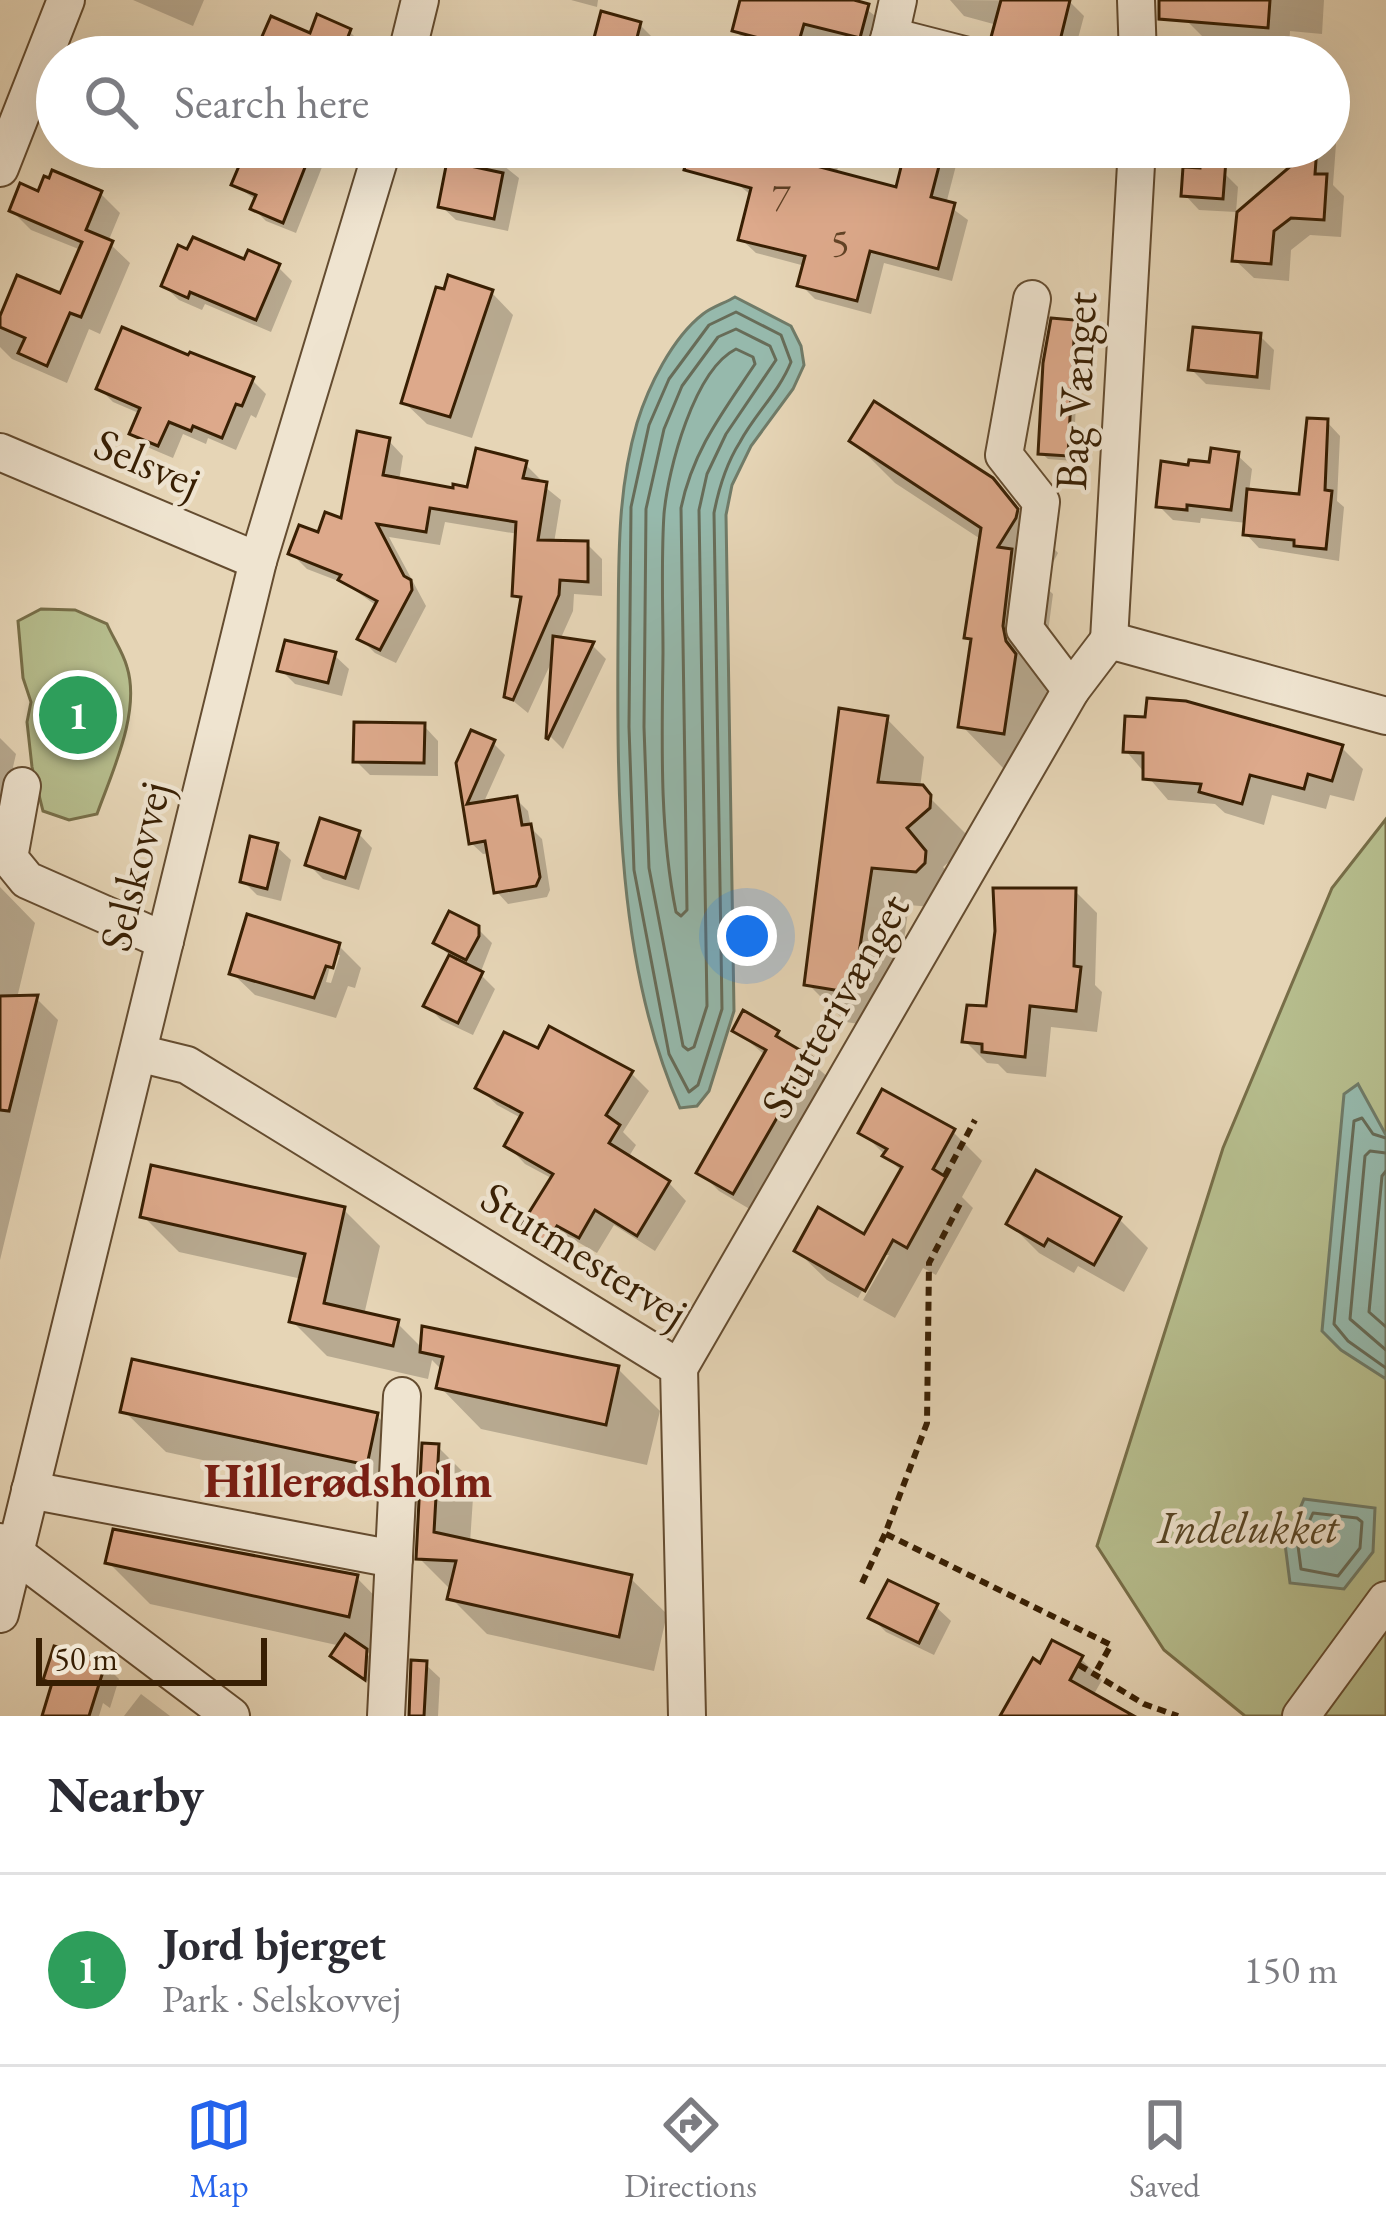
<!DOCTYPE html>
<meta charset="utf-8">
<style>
body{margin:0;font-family:"EB Garamond",serif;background:#f7f7f7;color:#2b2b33}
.scale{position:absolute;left:36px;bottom:30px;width:231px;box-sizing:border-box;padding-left:12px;border:6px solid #381f03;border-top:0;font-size:33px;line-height:42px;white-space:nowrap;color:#381f03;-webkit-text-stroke:9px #efe4d0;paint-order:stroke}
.you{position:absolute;left:747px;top:936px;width:42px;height:42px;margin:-30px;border:9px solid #fff;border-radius:50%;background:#1a73e8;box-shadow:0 0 0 18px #1a73e833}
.badge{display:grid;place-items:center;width:78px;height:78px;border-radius:50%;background:#2563eb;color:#fff;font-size:39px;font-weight:700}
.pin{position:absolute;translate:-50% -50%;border:6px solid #fff;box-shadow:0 3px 12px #0006}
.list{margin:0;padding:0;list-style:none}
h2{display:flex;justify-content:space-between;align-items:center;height:156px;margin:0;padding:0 48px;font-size:51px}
h2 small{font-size:39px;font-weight:400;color:#7c7c81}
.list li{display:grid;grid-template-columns:78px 1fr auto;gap:36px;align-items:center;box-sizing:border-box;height:192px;padding:0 48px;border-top:3px solid #e1e1e2}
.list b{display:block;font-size:45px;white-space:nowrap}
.list p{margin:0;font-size:39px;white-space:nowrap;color:#7c7c81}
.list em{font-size:39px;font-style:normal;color:#7c7c81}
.icon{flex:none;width:66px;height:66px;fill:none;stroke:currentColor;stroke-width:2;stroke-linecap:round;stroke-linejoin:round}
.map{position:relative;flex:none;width:1386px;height:1716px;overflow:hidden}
.search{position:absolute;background:#fff;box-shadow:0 12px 48px #0002;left:36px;right:36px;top:36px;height:132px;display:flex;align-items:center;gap:30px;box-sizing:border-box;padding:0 42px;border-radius:66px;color:#7c7c81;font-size:45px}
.sheet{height:348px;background:#fff}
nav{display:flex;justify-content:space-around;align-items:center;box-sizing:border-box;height:168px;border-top:3px solid #e1e1e2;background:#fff;font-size:33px;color:#7c7c81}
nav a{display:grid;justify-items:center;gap:6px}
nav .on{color:#2563eb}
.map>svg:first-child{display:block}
.green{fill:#b6bd8d;stroke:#776e48;stroke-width:3}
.water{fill:#96b9ac;stroke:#707b68;stroke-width:3}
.shadow{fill:#0003;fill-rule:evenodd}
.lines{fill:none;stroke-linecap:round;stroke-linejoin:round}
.shore{stroke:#676c58;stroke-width:3}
.building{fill:#dda98b;stroke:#381f03;stroke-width:3}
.minor-casing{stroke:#644c30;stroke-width:40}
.path{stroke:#381f03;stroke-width:6;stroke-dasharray:9 6;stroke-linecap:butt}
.minor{stroke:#efe4d0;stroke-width:36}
.labels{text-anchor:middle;stroke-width:9;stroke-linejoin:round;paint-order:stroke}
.number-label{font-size:39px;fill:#614225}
.street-label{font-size:45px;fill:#381f03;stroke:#efe4d0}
.park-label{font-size:45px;font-style:italic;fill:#584626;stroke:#efe4d0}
.neighbourhood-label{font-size:48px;font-weight:bold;fill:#7a1f14;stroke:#efe4d0}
</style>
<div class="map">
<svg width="1386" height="1716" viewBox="0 0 1386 1716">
<rect width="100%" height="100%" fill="#e6d5b6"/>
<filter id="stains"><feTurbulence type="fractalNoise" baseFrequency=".00167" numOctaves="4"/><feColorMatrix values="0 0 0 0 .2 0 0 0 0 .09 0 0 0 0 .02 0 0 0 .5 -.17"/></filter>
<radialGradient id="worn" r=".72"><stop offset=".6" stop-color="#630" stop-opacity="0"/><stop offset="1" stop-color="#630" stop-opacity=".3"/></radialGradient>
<g class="green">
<path d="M41 609 75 610 107 624C113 638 123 652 127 667 141 712 112 772 97 814L69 820 43 811 32 767 27 722 31 702 23 678 18 621Z"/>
<polygon points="1386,819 1386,1716 1245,1716 1164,1650 1097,1546 1223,1148 1332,888"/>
</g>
<g class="water">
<path d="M735 297 791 326 801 346 804 365 793 389 751 446 732 485 726 515 734 1011 709 1091 697 1106 680 1108C617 966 617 794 618 641 619 567 616 495 637 423 648 387 672 338 703 314 712 307 725 303 735 297Z"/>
<polygon points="1358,1084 1386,1135 1386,1379 1341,1350 1322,1331 1344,1094"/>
<polygon points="1304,1499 1375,1508 1373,1552 1344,1589 1290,1583 1285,1544"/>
</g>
<g class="shadow">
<polygon points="133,0 204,0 193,26"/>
<polygon points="571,0 598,0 597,7"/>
<polygon points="743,0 854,0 882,21 874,51 818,37 812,57 749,45 735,30"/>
<polygon points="950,0 1069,1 1084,16 1073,57 995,57 992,43 997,25 964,16"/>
<polygon points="1187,0 1324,0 1322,34 1290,31 1289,48 1207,41 1186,20"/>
<polygon points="640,25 661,46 658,57 592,57"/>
<polygon points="350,32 363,45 358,57 258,57 311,37"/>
<polygon points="1329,93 1339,103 1333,185 1344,196 1341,237 1310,235 1291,250 1289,281 1254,278 1235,260 1296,165 1278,147 1329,147"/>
<polygon points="250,147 315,147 326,157 296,233 266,221 254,209 257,201 234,184"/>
<polygon points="464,147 502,147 499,162 519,178 508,231 456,220 441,206"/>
<polygon points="593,147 634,147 631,157"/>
<polygon points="693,147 832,147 841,156 836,175 898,191 909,147 1031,147 1026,167 960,150 946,204 968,220 952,281 884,263 871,314 815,299 801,285 805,266 756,253 741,239 752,196"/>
<polygon points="1224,173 1238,187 1236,212 1199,210 1185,195"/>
<polygon points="101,194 120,213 108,242 130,263 100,334 89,329 67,383 12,359 0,347 0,324 62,297 81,250 31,230 12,211 39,195"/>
<polygon points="246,263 278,267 292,281 271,332 205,304 202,310 179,300 164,286"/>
<polygon points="491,292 513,315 472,438 427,424 404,402"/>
<polygon points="1074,323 1080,329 1073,461 1048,459 1041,453"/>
<polygon points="1260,336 1274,350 1270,390 1206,384 1191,369"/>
<polygon points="190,359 252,380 266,394 256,418 251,415 236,450 208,438 206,444 183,434 173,458 147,447 132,433 141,414 113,402 99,388"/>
<polygon points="1327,422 1340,436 1337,501 1344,507 1339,561 1259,548 1246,534 1247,523 1201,518 1200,523 1173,520 1159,506 1212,466 1237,455 1252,469 1249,492 1301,498"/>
<polygon points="388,440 403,456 399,481 469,490 525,464 540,479 540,483 561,500 554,543 587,544 602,559 602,596 574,594 573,611 560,640 592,645 606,659 563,749 551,737 556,652 528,713 507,696 523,603 515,595 518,534 445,522 440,545 389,537 426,606 396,663 375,653 360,638 377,606 346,584 307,569 292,554 344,522"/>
<polygon points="853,441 991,480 1058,553 1042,584 1053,594 1043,670 1056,699 1045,774 1003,768 962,726 974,644 967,637 982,540 895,483"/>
<polygon points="334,655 349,669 342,696 295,684 281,670"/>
<polygon points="886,718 924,757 920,788 968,836 967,846 943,867 963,892 954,909 909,905 891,1029 846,1022 808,984"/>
<polygon points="424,726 438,741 438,776 370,775 356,761"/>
<polygon points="0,738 16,754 13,767 29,793 0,869"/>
<polygon points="493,743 505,755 483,804 516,799 528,811 531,828 542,839 550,890 547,897 508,904 497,892 490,853 483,854 471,843 459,763"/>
<polygon points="1341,747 1363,769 1354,801 1330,795 1326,809 1272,795 1264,825 1225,813 1215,804 1168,800 1126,751"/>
<polygon points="358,833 372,848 359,890 323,879 309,865"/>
<polygon points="276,846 291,860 281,901 257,895 243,881"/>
<polygon points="0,887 35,923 17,998 36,998 58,1020 0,1260"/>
<polygon points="1075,891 1097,913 1095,985 1102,992 1097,1032 1051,1027 1046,1077 1007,1073 998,1064 987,1063 965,1041"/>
<polygon points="477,928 492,943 480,974 495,989 473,1035 441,1020 427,1005 451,957 437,943"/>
<path d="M339 946 361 968 355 988 348 986 336 1018 255 995 232 973ZM333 955H340L331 983 326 982Z"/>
<polygon points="735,1030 777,1033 829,1078 753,1211 719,1191 700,1172 766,1056"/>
<polygon points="539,1052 631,1073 649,1091 623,1132 636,1145 628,1158 669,1183 686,1201 655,1251 614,1225 597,1253 576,1241 565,1259 524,1227 553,1179 525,1164 508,1146 523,1119 497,1105 479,1088"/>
<polygon points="862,1132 953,1132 982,1161 962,1197 973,1208 936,1275 923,1268 895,1318 863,1300 889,1255 882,1255 858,1298 827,1280 797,1251 865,1238 902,1172"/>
<polygon points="344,1210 380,1246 364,1315 397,1323 423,1349 618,1369 660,1411 647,1465 481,1429 440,1387 443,1371 432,1360 428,1379 327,1356 292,1321 302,1279 179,1252 143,1216"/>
<polygon points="1119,1219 1148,1248 1124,1292 1078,1266 1074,1273 1039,1253 1010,1224"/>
<polygon points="124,1411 377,1416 419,1458 408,1505 166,1452"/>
<polygon points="438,1447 474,1483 470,1543 630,1578 667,1614 654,1671 487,1634 451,1598 452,1591 419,1558"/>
<polygon points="108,1562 357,1578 398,1620 390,1657 365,1652 380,1667 379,1690 334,1656 341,1646 150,1604"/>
<polygon points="936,1607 951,1621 934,1655 886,1632 872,1618"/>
<polygon points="1081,1659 1102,1680 1094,1694 1128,1716 1005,1716 1042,1667"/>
<polygon points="425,1664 440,1678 438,1716 411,1716"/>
<polygon points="105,1665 119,1679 110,1708 103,1703 99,1716 45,1716 54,1687 46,1679"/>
<polygon points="141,1694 170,1716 124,1716"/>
</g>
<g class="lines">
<g class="shore">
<path d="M736 312 781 335 791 362C779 392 755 414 740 442 726 464 719 487 714 513L722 1009 698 1085 689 1092 669 1054 634 870 629 727 631 507 649 425 669 379 709 325Z"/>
<polygon points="736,329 770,346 776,360 726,434 707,474 699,510 707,1006 694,1047 688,1050 683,1046 649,868 644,727 646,509 664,429 682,386 718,337"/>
<path d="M736 349 753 357 755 364C723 412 693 450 681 508L687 910 681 916 676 912C659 828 662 739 663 653 663 607 661 560 664 514 668 469 694 370 736 349Z"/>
<polyline points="1386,1138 1373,1134 1362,1118 1354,1121 1334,1324 1348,1341 1386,1368"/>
<polyline points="1386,1153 1370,1151 1365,1156 1350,1319 1386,1350"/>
<polyline points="1386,1171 1382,1176 1369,1312 1386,1327"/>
<polygon points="1313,1513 1357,1518 1362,1522 1360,1548 1338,1576 1301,1569 1298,1546"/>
</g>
</g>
<g class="building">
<polygon points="740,0 854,0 869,4 860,38 804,24 797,48 732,31"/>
<polygon points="1001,0 1070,0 1056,57 990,41"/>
<polygon points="1159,0 1270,0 1268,28 1159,19"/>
<polygon points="601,11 641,22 632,57 589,57"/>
<polygon points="317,14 351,29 344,47 367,57 253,57 271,16 310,33"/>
<polygon points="247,147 270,157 274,147 313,147 283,223 250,209 256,195 231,185"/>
<polygon points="690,147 826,147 820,167 896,187 906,147 944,147 931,197 955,203 938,269 870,251 857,301 797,286 805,256 738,240 751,188 684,170"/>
<polygon points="1201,147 1227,147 1223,199 1181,196 1183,167 1200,168"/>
<polygon points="1313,147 1317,147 1315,174 1327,174 1324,220 1291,218 1274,231 1271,264 1232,261 1237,212"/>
<polygon points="447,161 503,173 494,219 438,207"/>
<polygon points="52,170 102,191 86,230 113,241 81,317 70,313 47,366 18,353 25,338 0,327 0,316 17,275 60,293 82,242 9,211 20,183 38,191 44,176 49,178"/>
<polygon points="193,237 244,259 248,250 280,264 256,320 190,292 188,298 161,286 178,245 187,249"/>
<polygon points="448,275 493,290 450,417 401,403 436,287 444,289"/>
<polygon points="1051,318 1075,320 1068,456 1038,454 1043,363"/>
<polygon points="122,327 188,355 190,352 254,377 242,406 236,404 222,438 193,426 191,431 169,422 158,446 129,434 140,408 96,389"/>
<polygon points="1193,327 1261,333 1257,377 1188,370"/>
<polygon points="874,401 993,478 1018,509 1016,518 998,547 1012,549 1003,626 1006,641 1016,654 1004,734 958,727 971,639 964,638 981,528 849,441"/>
<polygon points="1307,418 1328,419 1325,490 1332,491 1326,549 1294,546 1294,540 1243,535 1247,489 1299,494"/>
<polygon points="357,431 390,438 383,475 453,488 453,484 467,487 476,448 527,461 523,478 547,482 538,540 588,541 588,582 560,580 559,595 513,700 504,697 521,597 512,596 516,522 430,508 426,532 377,524 404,576 411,580 412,590 380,650 357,639 377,601 338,580 341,575 288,554 299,525 318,532 325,512 341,518"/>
<polygon points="1211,448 1239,452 1231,510 1187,505 1187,510 1156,507 1161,461 1188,465 1189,460 1209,462"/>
<polygon points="553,636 594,642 548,739 546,738"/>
<polygon points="285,640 336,652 328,683 277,671"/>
<polygon points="1147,698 1186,701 1343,745 1332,781 1308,774 1304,789 1250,775 1242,804 1199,792 1201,784 1143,779 1143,753 1123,752 1125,716 1145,717"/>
<polygon points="839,708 888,716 878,782 923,785 931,795 930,808 907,828 926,851 925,863 916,872 872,868 853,993 804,985"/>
<polygon points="354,722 425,723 424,763 353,762"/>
<polygon points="471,730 495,740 467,804 517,796 522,825 531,824 540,877 536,886 494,893 485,841 469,844 456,763"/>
<polygon points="320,818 360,831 345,878 305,865"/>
<polygon points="250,836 278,843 267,889 240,882"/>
<polygon points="993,888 1076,888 1074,966 1081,967 1076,1011 1030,1006 1025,1057 982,1052 982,1044 962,1042 967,1005 986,1006 995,931"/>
<polygon points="449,911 479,926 479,936 466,960 433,943"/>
<polygon points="247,914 340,943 333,968 326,966 314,998 229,974"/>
<polygon points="449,955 483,972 458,1023 423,1006"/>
<polygon points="38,995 9,1111 0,1110 0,996"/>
<polygon points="743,1010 779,1031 776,1036 812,1057 733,1194 696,1173 766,1050 732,1031"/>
<polygon points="549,1026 633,1071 606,1115 620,1125 609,1143 670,1181 637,1236 595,1210 579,1238 557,1226 546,1244 520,1227 553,1174 504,1146 522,1113 475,1088 504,1032 538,1048"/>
<polygon points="882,1089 955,1129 933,1169 946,1177 907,1248 893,1240 865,1291 794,1251 818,1207 864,1234 902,1167 882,1156 887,1149 858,1133"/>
<polygon points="151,1165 345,1207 324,1303 399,1320 393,1346 289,1322 305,1254 140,1217"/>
<polygon points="1036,1170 1121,1217 1094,1265 1048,1239 1044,1246 1006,1224"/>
<polygon points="422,1326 619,1366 606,1425 436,1388 443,1357 420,1352"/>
<polygon points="132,1359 378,1413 367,1465 120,1412"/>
<polygon points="422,1443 439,1444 434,1532 632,1575 619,1637 447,1599 456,1561 416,1559"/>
<polygon points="113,1529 358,1575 349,1617 105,1563"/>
<polygon points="888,1580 938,1604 919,1643 868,1618"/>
<polygon points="345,1634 367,1649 365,1680 330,1656"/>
<polygon points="1052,1640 1083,1656 1070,1680 1134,1716 1000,1716 1033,1658 1040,1663"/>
<polygon points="54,1646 106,1662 89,1716 42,1716 52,1683 43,1680"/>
<polygon points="411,1660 427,1661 424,1716 409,1716"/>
</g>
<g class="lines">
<defs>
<g id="minor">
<polyline points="1136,0 1138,57"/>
<polyline points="890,36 898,0"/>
<polyline points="406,57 420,0"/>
<polyline points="883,57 890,36 972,57"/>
<polyline points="0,168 66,0"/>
<polyline points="1032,299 1004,455 1041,502 1025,629 1071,690"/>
<polyline points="0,452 258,561"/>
<polyline points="1109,640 1137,147"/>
<polyline points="22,786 9,858 27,880 165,941"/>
<polyline points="138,1053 187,1065 679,1368 687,1716"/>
<polyline points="679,1368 1071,690 1109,640 1386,716"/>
<polyline points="30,1490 394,1559"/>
<polyline points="0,1542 231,1716"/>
<polyline points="0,1614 258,561 383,147"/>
<polyline points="386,1716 402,1396"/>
<polyline points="1301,1716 1386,1600"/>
</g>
</defs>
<use href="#minor" class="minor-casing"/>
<g class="path">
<polyline points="945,1176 975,1120"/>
<polyline points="886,1534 1111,1645 1094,1675"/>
<polyline points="862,1583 885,1534 927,1423 929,1263 962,1200"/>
<polyline points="1079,1665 1144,1704 1178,1716"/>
</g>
<use href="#minor" class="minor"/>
</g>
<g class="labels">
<g class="number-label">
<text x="781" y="210">7</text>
<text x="840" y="256">5</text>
</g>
<g class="street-label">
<text transform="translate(1075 391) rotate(-87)" y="16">Bag Vænget</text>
<text transform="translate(148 462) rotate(23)" y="16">Selsvej</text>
<text transform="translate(134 866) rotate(-76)" y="16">Selskovvej</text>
<text transform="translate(834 1005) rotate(-60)" y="16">Stutterivænget</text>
<text transform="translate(585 1254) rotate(32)" y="16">Stutmestervej</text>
</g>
<g class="park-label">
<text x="1248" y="1543">Indelukket</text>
</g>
<g class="neighbourhood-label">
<text x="348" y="1497">Hillerødsholm</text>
</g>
</g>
<rect width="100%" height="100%" filter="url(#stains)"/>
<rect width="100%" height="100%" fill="url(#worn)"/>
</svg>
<div class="scale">50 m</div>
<div class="you"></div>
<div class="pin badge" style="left:78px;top:715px;background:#2e9e5b">1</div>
<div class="search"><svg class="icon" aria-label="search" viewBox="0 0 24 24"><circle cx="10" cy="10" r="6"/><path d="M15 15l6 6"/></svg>Search here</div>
</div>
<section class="sheet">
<h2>Nearby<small></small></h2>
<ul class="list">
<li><span class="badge" style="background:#2e9e5b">1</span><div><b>Jord bjerget</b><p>Park · Selskovvej</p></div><em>150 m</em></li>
</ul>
</section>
<nav>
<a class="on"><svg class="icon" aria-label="map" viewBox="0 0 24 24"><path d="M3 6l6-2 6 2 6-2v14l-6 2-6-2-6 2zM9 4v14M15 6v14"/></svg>Map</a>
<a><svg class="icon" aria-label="directions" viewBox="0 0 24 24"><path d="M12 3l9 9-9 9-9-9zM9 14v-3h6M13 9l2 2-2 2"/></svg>Directions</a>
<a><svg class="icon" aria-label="saved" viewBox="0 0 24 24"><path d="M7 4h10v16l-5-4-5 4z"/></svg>Saved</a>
</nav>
